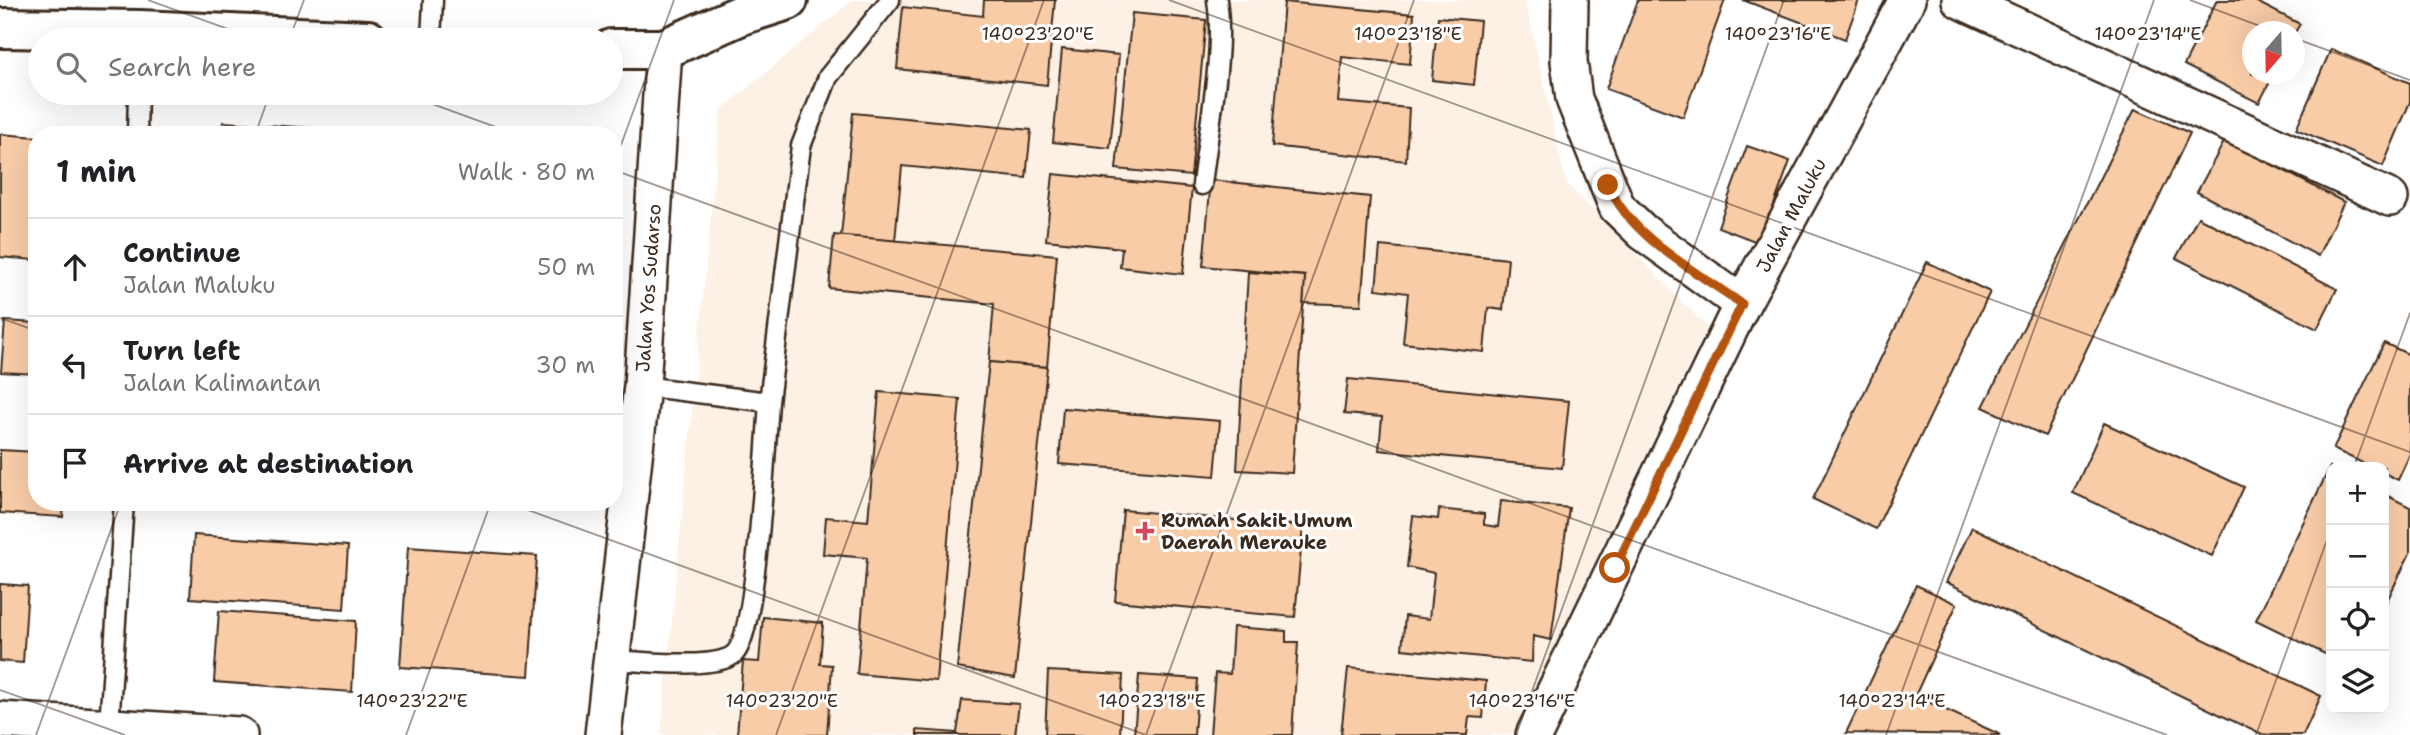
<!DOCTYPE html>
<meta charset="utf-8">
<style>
body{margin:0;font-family:"Shantell Sans",sans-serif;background:#f2f2f2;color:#202124}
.controls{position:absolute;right:21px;bottom:21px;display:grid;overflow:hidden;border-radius:14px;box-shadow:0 7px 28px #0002}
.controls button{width:63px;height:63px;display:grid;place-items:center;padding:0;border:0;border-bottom:2px solid #e0e0e0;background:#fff;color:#202124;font:35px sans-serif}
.compass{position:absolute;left:2242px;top:21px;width:63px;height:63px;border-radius:50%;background:#fff;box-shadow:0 7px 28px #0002;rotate:200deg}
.stop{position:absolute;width:21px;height:21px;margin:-16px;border:5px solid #b45309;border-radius:50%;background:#fff}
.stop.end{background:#b45309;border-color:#fff;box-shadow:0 2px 7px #0008}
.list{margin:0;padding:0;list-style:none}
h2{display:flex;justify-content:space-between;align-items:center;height:91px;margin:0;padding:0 28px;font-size:30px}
h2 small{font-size:23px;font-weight:400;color:#757577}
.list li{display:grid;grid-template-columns:46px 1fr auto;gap:21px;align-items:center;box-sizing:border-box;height:98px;padding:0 28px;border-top:2px solid #e0e0e0}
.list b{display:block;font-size:26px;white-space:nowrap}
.list p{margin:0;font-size:23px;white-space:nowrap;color:#757577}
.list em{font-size:23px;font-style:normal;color:#757577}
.icon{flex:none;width:38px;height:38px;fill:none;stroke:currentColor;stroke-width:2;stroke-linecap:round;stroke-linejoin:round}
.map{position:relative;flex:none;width:2410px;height:735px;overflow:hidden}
.search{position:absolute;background:#fff;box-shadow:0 7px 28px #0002;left:28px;top:28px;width:595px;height:77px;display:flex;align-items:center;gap:18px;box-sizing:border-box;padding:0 24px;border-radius:38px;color:#757577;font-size:26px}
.panel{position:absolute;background:#fff;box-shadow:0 7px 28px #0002;left:28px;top:126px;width:595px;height:385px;border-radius:28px}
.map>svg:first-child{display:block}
.built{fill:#fdf0e5}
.building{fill:#f9cca8;stroke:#3b2a1e;stroke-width:2}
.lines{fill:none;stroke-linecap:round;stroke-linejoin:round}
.service-casing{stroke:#3b2a1e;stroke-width:23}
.minor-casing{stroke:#3b2a1e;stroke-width:40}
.trunk-casing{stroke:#3b2a1e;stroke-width:44}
.service{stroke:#fff;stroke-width:18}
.minor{stroke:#fff;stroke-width:35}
.trunk{stroke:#fff;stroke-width:38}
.route{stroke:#b45309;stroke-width:9}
.ticks{fill:none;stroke:#3b2a1e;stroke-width:2;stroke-opacity:0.45}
.poi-dot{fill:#d1495b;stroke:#fff;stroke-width:2.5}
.labels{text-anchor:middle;stroke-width:6;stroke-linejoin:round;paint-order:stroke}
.street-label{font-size:19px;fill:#3b2a1e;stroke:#fff}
.poi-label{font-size:19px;font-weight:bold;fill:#3b2a1e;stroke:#fff;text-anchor:start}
.ticks-label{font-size:18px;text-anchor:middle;fill:#3b2a1e;stroke:#fff;stroke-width:6;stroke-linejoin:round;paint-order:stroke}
</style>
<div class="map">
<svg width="2410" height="735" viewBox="0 0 2410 735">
<rect width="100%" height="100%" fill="#fff"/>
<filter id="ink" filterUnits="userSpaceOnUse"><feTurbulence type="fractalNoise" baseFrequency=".0143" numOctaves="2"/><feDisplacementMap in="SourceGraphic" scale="14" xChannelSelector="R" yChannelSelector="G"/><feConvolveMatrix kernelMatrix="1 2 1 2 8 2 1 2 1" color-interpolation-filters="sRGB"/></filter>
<g filter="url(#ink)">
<polygon class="built" points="853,0 1525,0 1566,183 1707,327 1512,735 661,735 721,110"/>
<g class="building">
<polygon points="984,0 1055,0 1047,85 897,69 903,7 983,16"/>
<polygon points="1638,0 1725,0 1683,117 1606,89"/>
<polygon points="1743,0 1859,0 1845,39"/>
<polygon points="2217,0 2253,0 2300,24 2294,34 2294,32 2252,32 2252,74 2274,74 2259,103 2184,65"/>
<polygon points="1284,2 1414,14 1410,64 1342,57 1338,102 1409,108 1406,161 1272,146"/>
<polygon points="1132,13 1206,20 1191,176 1116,169"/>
<polygon points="1438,17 1480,21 1474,85 1432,80"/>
<polygon points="1062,49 1119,55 1110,148 1053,142"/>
<polygon points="2331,49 2410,83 2410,102 2383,166 2296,129"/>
<polygon points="2135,109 2190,133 2045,436 1983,407"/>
<polygon points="853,113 1031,130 1026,178 902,166 895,241 841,236"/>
<polygon points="223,122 396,134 396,135 223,135"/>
<polygon points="0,134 37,137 34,260 0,257"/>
<polygon points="2225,140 2344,202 2318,256 2197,192"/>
<polygon points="1747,146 1790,161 1760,243 1718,227"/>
<polygon points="1053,174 1192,188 1183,274 1120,267 1122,248 1046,240"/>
<polygon points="1211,180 1370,197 1361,305 1303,303 1305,276 1203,266"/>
<polygon points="2198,217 2337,289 2317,329 2176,258"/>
<polygon points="834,235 1057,255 1047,367 989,362 994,304 829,288"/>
<polygon points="1380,246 1508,259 1503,310 1488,308 1484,352 1403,343 1408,293 1376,289"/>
<polygon points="1927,262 1990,292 1876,529 1813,499"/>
<polygon points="1248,272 1305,276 1292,473 1237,470"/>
<polygon points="5,321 37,323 37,374 1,372"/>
<polygon points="2384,343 2410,355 2410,454 2398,480 2384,473 2384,467 2371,467 2333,449"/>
<polygon points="989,362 1047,367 1015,678 957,668"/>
<polygon points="1348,379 1569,401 1562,468 1379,450 1382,417 1344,414"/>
<polygon points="879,392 960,399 936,681 857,674 867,558 823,554 826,517 868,521"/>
<polygon points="1063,408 1220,421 1215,476 1059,464"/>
<polygon points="2104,423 2244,487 2212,556 2073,493"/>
<polygon points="0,450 37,452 37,502 64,502 63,517 0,513"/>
<polygon points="2330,467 2331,468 2331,657 2256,620"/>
<polygon points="2384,494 2410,507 2410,553 2384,607"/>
<polygon points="1501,501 1569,508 1551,640 1533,636 1532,662 1402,649 1405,616 1429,619 1434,573 1407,567 1413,516 1438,519 1439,509 1484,514 1484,525 1498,527"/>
<polygon points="1123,510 1303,526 1295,617 1115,601"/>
<polygon points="1972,527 2321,696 2303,735 2262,735 1946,582"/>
<polygon points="194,535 348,546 344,609 190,598"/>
<polygon points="408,547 537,556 529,676 400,667"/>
<polygon points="0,584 28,586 23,663 0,661"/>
<polygon points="1916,585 1957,604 1915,696 2001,735 1846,733"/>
<polygon points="219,611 356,621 352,692 214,682"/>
<polygon points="763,617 823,623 820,664 832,665 827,735 737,735 743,661 759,662"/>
<polygon points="1233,627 1286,631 1286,642 1298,642 1292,735 1210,735 1215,673 1230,674"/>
<polygon points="1348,668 1486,681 1483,718 1469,717 1467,735 1341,735"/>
<polygon points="1048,671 1123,675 1120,735 1045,735"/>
<polygon points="1139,675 1198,679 1194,735 1134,735"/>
<polygon points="962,700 1019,704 1015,735 917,735 917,730 957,733"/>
</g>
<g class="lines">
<defs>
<g id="service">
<polyline points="431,40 433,0"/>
<polyline points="137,135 138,93"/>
<path d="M1202 185C1208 130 1225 52 1217 0"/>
<polyline points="642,386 769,402 801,146 828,77 890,0"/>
<path d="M611 660C639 661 712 670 733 655 757 638 766 440 769 402"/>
<polyline points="109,725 124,502"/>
</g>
<g id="minor">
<polyline points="1570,0 1569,61 1574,99 1617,207 1643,232 1742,304"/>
<polyline points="1960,0 2390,198"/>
<polyline points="0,720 239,735"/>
<polyline points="603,735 642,386 664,49"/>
<polyline points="1534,735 1742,304 1907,0"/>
</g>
<g id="trunk">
<polyline points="0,28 140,30 368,40"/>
<polyline points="611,49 664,49 741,15 788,0"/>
</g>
</defs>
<use href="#service" class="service-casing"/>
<use href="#minor" class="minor-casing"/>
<use href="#trunk" class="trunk-casing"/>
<use href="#service" class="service"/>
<use href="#minor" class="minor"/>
<use href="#trunk" class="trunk"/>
</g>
</g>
<g class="lines" filter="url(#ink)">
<path class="route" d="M1608 185C1632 239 1696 271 1742 304L1615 568"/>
</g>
<path class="ticks" d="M148 0 258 40M1169 0 2410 452M2190 0 2276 32M2294 38 2410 80M289 40 304 0M402 93 518 135M255 135 270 93M614 164 674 0M614 170 2167 735M0 318 37 331M2354 467 2410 313M506 502 1146 735M0 690 125 735M36 735 121 502M406 735 491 502M776 735 1044 0M1146 735 1414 0M1516 735 1784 0M1886 735 2154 0M2256 735 2331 529"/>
<path class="poi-dot" d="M1141.5 520.5h7v7h7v7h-7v7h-7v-7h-7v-7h7z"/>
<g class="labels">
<g class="street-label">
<text transform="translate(1791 215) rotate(-62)" y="7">Jalan Maluku</text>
<text transform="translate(648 288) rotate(-86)" y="7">Jalan Yos Sudarso</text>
</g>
<g class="poi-label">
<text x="1161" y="527">Rumah Sakit Umum<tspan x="1161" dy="22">Daerah Merauke</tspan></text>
</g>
</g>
<g class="ticks-label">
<text x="2148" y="40">140°23'14"E</text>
<text x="1038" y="40">140°23'20"E</text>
<text x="1408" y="40">140°23'18"E</text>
<text x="1778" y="40">140°23'16"E</text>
<text x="412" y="707">140°23'22"E</text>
<text x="782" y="707">140°23'20"E</text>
<text x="1152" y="707">140°23'18"E</text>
<text x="1522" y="707">140°23'16"E</text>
<text x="1892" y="707">140°23'14"E</text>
</g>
</svg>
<div class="controls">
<button>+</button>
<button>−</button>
<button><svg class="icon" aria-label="locate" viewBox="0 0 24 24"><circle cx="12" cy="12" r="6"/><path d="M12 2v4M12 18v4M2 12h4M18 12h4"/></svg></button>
<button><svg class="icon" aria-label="layers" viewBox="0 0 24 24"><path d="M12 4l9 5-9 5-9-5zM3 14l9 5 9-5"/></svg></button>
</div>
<svg class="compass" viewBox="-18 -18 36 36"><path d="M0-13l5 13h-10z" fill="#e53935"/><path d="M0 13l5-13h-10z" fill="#757577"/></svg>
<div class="stop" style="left:1615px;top:568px"></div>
<div class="stop end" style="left:1608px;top:185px"></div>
<div class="search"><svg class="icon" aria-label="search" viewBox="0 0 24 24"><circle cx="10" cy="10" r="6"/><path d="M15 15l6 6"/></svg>Search here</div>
<section class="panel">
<h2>1 min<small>Walk · 80 m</small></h2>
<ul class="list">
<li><svg class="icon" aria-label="ahead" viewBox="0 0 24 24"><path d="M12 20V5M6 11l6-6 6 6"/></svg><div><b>Continue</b><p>Jalan Maluku</p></div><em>50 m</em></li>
<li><svg class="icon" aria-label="left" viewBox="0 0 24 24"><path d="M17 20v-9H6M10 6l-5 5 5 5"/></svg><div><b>Turn left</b><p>Jalan Kalimantan</p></div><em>30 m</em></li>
<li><svg class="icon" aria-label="arrive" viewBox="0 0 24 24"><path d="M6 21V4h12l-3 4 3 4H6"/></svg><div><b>Arrive at destination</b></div></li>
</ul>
</section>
</div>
